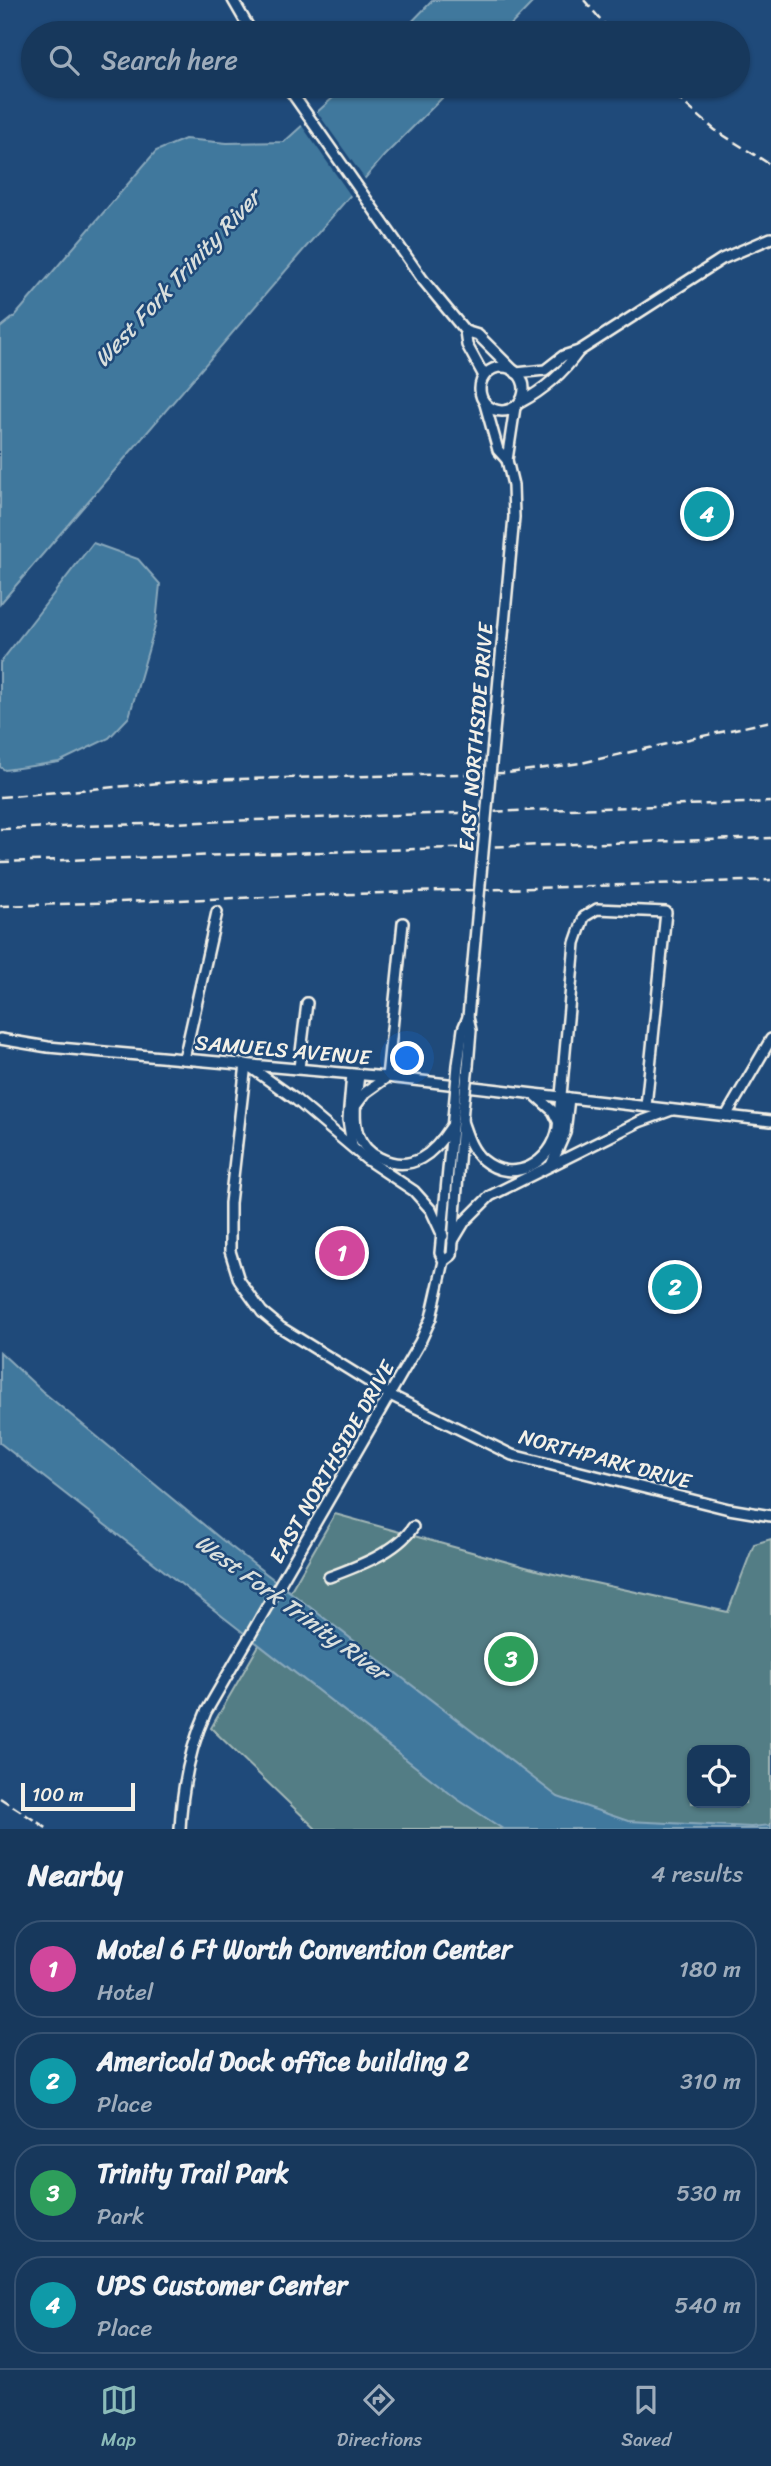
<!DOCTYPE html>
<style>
body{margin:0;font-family:Sriracha,sans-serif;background:#203f62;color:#f1f3f6}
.controls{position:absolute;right:21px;bottom:21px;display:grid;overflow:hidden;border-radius:14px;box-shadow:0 2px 5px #0004}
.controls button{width:63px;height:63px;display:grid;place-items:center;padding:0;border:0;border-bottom:2px solid #365272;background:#17385c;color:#f1f3f6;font:35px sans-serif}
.scale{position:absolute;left:21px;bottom:18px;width:114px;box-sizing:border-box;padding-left:7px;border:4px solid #f4f1e8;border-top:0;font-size:19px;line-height:24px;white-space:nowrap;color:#f4f1e8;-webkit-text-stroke:5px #1f4a7a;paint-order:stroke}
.you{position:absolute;left:408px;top:1059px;width:24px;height:24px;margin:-18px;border:5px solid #fff;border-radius:50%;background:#1a73e8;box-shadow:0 0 0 10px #1a73e833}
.badge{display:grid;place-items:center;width:46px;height:46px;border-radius:50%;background:#8bbbb9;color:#fff;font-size:23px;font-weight:700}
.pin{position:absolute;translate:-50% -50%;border:4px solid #fff;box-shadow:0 2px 7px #0006}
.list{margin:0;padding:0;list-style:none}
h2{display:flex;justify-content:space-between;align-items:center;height:91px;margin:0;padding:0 28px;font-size:30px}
h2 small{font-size:23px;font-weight:400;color:#9eacbb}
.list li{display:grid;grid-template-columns:46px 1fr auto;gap:21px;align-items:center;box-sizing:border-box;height:98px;margin:0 14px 14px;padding:0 14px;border:2px solid #365272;border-radius:28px}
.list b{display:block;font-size:26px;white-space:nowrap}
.list p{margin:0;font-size:23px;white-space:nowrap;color:#9eacbb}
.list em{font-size:23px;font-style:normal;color:#9eacbb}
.icon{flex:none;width:38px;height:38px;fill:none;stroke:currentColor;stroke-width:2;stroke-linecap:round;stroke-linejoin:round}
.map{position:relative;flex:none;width:771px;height:1829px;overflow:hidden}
.search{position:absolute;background:#17385c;box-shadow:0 2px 5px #0004;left:21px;right:21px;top:21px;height:77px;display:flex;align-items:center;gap:18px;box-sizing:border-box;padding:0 24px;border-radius:38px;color:#9eacbb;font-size:26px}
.sheet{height:539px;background:#17385c}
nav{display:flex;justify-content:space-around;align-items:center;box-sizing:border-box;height:98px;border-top:2px solid #365272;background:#17385c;font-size:19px;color:#9eacbb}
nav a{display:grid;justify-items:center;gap:4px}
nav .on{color:#8bbbb9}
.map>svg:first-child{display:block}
.green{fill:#527d85;stroke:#a3b7b6;stroke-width:2;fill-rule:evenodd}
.water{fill:#41789d;stroke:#89a8bb;stroke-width:2}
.pier{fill:#1f4a7a}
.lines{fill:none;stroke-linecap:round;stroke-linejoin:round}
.minor-casing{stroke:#f4f1e8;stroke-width:14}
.minor{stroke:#1f4a7a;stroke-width:9}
.rail{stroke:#f4f1e8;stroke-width:2.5;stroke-dasharray:10 5;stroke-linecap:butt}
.minor-bridge-casing{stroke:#f4f1e8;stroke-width:14;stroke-linecap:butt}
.minor-bridge{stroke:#1f4a7a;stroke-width:9}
.labels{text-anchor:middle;stroke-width:5;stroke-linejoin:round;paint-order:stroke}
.street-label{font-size:21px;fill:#f4f1e8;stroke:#1f4a7a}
.water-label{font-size:23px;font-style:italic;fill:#d9dfdd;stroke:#1f4a7a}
</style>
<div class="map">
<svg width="771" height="1829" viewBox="0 0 771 1829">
<rect width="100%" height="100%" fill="#1f4a7a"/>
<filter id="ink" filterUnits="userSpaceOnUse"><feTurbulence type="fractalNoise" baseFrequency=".0143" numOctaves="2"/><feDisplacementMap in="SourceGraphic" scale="14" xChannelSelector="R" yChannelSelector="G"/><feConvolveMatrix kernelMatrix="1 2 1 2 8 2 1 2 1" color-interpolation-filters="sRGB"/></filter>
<g filter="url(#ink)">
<path class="green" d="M335 1514 540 1571 728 1612 754 1544 771 1539V1829H316L211 1728ZM692 1750H745V1803H692Z"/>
<g class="water">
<polygon points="433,0 535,0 503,33 401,33"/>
<polygon points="346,86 454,86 384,156 0,604 0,328 15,316 156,151 185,139 227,143 284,142"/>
<polygon points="93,543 138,559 160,584 156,623 129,717 109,738 59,762 5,770 0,767 0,663"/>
<polygon points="0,1352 42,1391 221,1539 558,1797 628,1821 751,1827 771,1825 771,1829 503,1829 457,1799 0,1443"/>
</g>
<polygon class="pier" points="315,109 367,182 353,199 300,123"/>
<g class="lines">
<defs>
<g id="minor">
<polyline points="233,0 252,33"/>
<polyline points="287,86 423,280 465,331 467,345 484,376"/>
<polyline points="465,331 478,335 512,369"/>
<circle cx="502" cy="389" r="22"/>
<polyline points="516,373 545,370 563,356 579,351 722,259 771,238"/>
<path d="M521 402C546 389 563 373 579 351"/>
<polyline points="485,404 498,450 507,460"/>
<polyline points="491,764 514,517 513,485 507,460 515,407"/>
<polyline points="0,1039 48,1047 387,1077 771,1121"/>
<polyline points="184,1059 217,912"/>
<polyline points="458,1065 463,1029 468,1017"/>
<polyline points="468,1066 471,1030 468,1017 475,940"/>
<polyline points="299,1068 307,1003"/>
<polyline points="352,1074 348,1120 352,1145"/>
<path d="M359 1075C357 1093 352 1116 358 1134 362 1145 369 1153 380 1158 412 1174 434 1153 451 1127"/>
<polyline points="387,1077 403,923"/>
<polyline points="535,1095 553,1111 558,1121"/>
<polyline points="357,1104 366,1092 387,1077"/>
<polyline points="726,1116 771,1039"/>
<path d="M462 1121C467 1135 471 1150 483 1160 513 1185 552 1163 558 1128L575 943 584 917 597 909 666 912 646 1106"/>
<polyline points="551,1165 565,1133 569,1098"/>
<polyline points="443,1236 431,1210 414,1191 366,1159 295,1099 246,1064 230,1203 230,1251 239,1280 262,1312 280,1327 392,1396 512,1455 729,1509 771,1516"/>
<polyline points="453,1241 465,1221 490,1196 639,1122 672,1110"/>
<polyline points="444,1261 452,1255 463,1108"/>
<path d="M329 1577C356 1567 397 1552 413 1527"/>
<path d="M180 1829C182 1787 189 1750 206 1712L420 1342 431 1318 444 1261 440 1253 454 1108"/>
</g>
</defs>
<use href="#minor" class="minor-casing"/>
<use href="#minor" class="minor"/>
<g class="rail">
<polyline points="584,0 612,33"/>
<polyline points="664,86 715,130 771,165"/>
<polyline points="0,797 195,780 508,773 581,763 771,721"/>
<polyline points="0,829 771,802"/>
<polyline points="0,862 771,838"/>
<polyline points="0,906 771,880"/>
<polyline points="0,1798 48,1829"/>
</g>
<defs>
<g id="minor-bridge">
<polyline points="475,940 491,764"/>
<polyline points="454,1108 458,1065"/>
<polyline points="463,1108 468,1066"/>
</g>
</defs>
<use href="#minor-bridge" class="minor-bridge-casing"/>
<use href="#minor-bridge" class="minor-bridge"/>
</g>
</g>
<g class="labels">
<g class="street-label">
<text transform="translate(476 737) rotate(-85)" y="7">EAST NORTHSIDE DRIVE</text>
<text transform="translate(283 1050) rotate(5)" y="7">SAMUELS AVENUE</text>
<text transform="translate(605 1459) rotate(15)" y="7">NORTHPARK DRIVE</text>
<text transform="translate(332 1462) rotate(-60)" y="7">EAST NORTHSIDE DRIVE</text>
</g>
<g class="water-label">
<text transform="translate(177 278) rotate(-47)" y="8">West Fork Trinity River</text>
<text transform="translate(292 1607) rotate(36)" y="8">West Fork Trinity River</text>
</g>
</g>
</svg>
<div class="controls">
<button><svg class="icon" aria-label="locate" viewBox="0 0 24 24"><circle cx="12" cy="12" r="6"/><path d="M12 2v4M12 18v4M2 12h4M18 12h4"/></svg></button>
</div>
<div class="scale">100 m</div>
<div class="you"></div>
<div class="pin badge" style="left:342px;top:1253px;background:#d1479c">1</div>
<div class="pin badge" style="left:675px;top:1287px;background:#0f9aa8">2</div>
<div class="pin badge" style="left:511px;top:1659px;background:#2e9e5b">3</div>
<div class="pin badge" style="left:707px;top:514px;background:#0f9aa8">4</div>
<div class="search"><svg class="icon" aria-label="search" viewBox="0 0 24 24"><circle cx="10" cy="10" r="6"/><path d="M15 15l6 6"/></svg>Search here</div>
</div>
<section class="sheet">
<h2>Nearby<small>4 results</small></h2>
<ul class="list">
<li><span class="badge" style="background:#d1479c">1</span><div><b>Motel 6 Ft Worth Convention Center</b><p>Hotel</p></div><em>180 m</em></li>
<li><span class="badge" style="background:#0f9aa8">2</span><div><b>Americold Dock office building 2</b><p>Place</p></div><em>310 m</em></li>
<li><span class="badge" style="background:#2e9e5b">3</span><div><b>Trinity Trail Park</b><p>Park</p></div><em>530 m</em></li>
<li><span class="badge" style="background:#0f9aa8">4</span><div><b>UPS Customer Center</b><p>Place</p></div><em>540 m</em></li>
</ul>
</section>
<nav>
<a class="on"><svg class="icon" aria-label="map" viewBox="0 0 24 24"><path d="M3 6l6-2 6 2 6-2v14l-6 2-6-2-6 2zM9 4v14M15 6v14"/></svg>Map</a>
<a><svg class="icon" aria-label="directions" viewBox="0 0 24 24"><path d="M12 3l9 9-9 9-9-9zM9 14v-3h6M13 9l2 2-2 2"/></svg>Directions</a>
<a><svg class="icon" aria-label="saved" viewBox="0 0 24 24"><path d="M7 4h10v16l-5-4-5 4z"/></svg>Saved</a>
</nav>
